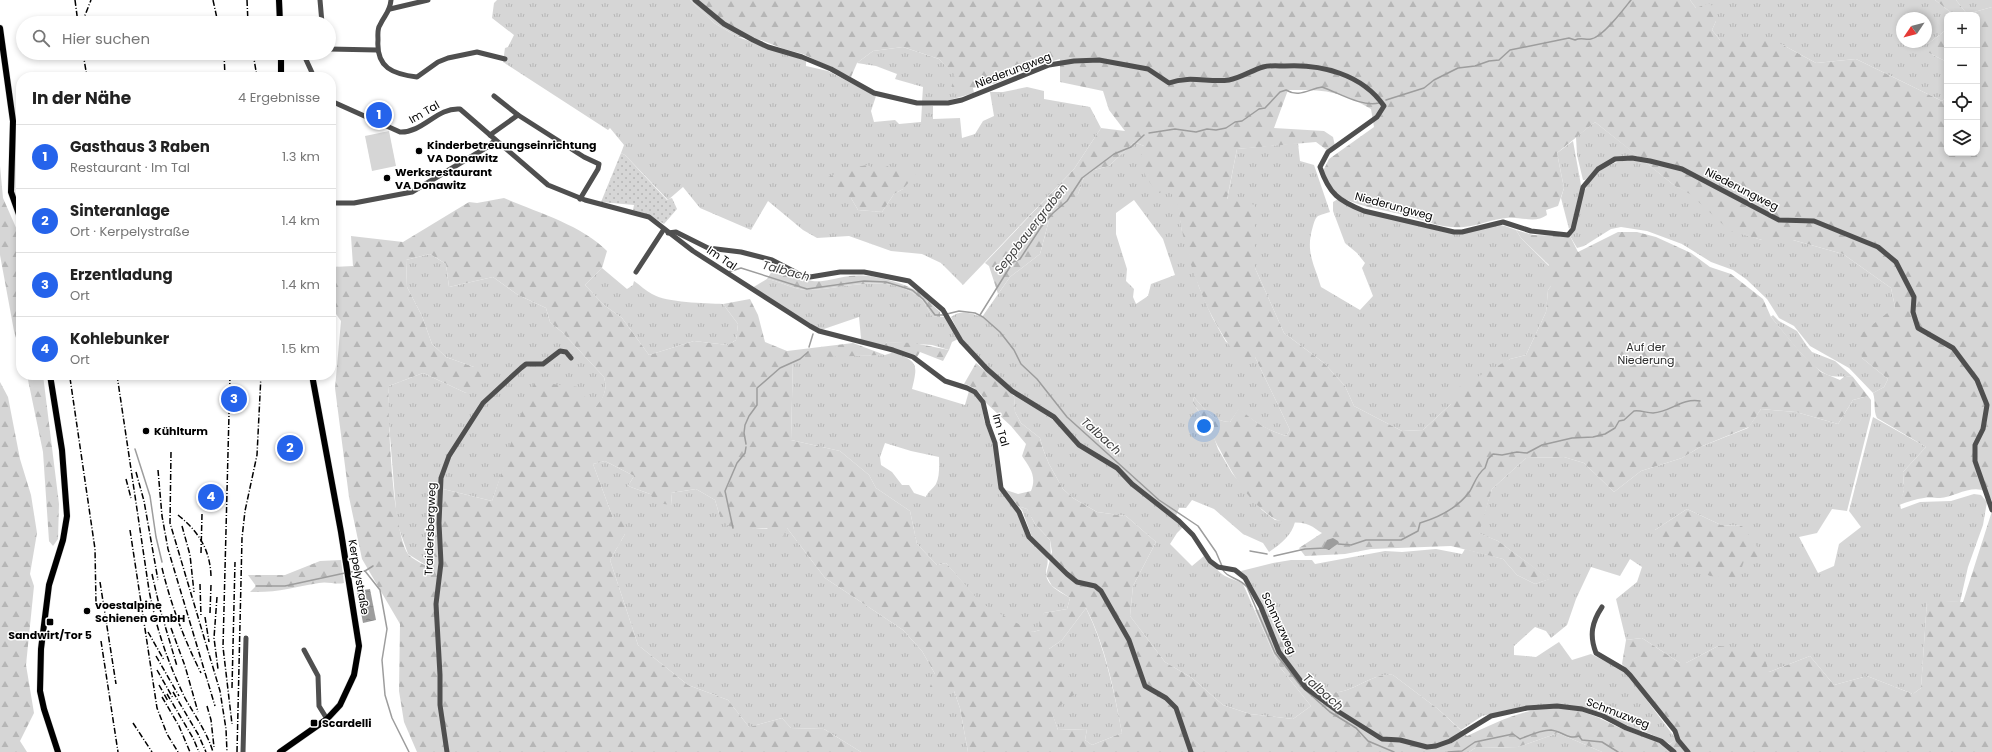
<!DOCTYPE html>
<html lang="de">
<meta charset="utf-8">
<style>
body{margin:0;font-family:Poppins,sans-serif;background:#f6f6f6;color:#222}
.controls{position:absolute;right:12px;top:12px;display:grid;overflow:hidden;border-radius:8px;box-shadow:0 2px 6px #0003}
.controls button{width:36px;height:36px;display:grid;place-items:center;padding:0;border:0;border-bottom:1px solid #e0e0e0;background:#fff;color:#222;font:20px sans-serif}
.compass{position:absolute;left:1896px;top:12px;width:36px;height:36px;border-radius:50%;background:#fff;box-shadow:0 2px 6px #0003;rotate:235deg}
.you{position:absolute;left:1204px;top:426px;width:14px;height:14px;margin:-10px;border:3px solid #fff;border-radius:50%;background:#1a73e8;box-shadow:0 0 0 6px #1a73e833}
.badge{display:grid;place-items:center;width:26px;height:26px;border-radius:50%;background:#2563eb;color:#fff;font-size:13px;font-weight:700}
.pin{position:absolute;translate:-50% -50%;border:2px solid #fff;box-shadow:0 1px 4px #0006}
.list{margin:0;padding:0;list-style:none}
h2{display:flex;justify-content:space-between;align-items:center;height:52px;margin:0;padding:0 16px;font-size:17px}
h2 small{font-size:13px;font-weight:400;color:#767676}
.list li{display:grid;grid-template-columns:26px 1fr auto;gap:12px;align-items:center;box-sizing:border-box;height:64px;padding:0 16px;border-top:1px solid #e0e0e0}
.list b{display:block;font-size:15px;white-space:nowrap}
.list p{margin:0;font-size:13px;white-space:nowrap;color:#767676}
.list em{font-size:13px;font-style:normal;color:#767676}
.icon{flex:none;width:22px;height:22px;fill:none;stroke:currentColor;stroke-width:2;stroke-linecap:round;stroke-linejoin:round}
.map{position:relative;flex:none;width:1992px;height:752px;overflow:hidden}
.search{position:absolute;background:#fff;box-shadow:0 2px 6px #0003;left:16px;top:16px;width:320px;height:44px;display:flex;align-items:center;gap:10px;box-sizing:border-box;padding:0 14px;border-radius:22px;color:#767676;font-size:15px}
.panel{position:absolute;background:#fff;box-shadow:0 2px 6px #0003;left:16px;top:72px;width:320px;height:308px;border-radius:16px}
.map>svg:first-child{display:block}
.grass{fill:url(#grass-tufts);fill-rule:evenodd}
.forest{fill:url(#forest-firs);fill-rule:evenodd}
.park{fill:url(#park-dots)}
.pitch{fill:#d6d6d6}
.water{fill:url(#water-ripples)}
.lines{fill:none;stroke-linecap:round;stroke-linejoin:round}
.stream{stroke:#9d9d9d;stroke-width:1.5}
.major-casing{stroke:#dbdbdb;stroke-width:7}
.minor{stroke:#4f4f4f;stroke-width:5}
.major{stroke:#000;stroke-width:6}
.rail{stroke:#000;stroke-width:1.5;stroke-dasharray:6 2 1 2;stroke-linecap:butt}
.poi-dot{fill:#000;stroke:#fff;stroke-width:1.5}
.labels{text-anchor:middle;stroke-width:3;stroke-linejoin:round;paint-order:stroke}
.street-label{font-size:11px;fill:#000;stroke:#fff}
.poi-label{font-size:11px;font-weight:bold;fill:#000;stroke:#fff;text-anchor:start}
.park-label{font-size:11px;fill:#2d2d2d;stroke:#fff}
.water-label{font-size:12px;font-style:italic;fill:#3e3e3e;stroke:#fff}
</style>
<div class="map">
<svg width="1992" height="752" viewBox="0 0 1992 752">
<defs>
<pattern id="grass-tufts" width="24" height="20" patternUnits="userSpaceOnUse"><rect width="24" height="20" fill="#d6d6d6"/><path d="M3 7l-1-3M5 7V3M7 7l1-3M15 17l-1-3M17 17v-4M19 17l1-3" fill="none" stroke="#b6b6b6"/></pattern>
<pattern id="forest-firs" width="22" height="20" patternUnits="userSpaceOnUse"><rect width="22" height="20" fill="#d6d6d6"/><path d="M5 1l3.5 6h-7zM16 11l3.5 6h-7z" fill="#b6b6b6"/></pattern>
<pattern id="park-dots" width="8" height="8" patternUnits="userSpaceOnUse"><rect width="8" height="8" fill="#d6d6d6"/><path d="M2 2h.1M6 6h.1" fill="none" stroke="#b6b6b6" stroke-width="1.8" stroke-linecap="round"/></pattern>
<pattern id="water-ripples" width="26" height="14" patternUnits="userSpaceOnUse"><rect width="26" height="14" fill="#9d9d9d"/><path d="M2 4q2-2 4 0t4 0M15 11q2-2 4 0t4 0" fill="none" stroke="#858585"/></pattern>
</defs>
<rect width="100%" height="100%" fill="#fff"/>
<g class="grass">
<path d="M497 0H690L714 23 738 37 806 61V66L828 71 876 96 871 111 874 122 895 120 899 124 921 122 922 105 933 106V119L960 118 962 138 975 134 983 121 994 116 990 92H1003L1027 87 1044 91V99L1090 107 1101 128 1074 169 963 285 941 263 922 254 891 251 849 236 817 238 803 230 768 201 751 230 700 208 683 187 668 200 625 155 621 153 624 145 610 128 608 130 503 62 505 48 508 47 514 35 492 18 494 3ZM903 189 894 194 882 212 858 210 851 198Z"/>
<path d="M1690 0H1935L1954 15H1947V29L1929 43V53L1947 62V95L1942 101 1856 59 1816 63 1783 45 1720 40 1712 30 1716 21 1696 8ZM1902 18H1926V42H1902Z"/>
<polygon points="1956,0 1992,0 1992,7 1967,14"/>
<polygon points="903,47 939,59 956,75 951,88 973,88 974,93 946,101 922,102 923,87 895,79 897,74 876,66 857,63 873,51"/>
<path d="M1595 122 1638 156C1618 157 1600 167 1585 180H1583L1577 155 1576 137Z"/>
<polygon points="1573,141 1581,185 1572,226 1569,229 1561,198 1564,188 1557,153"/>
<path d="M1134 142 1144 146 1178 202 1182 231 1199 287 1212 317 1226 342 1255 357 1290 430 1286 436C1267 430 1254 422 1239 409L1230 422C1213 421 1205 410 1194 397L1193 403 1212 432 1218 449 1232 473 1262 510 1275 520 1295 522C1292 535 1280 545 1269 552L1263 543 1243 534 1214 509 1192 500 1186 508H1179L1176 516 1082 445 1065 426 1004 382 979 359 961 337 951 317C961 309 971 313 982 317L1010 277 1040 254 1049 220 1078 194 1084 177 1094 170 1109 166ZM1134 200 1163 239 1175 275 1151 284 1148 296 1136 304 1133 297 1134 289 1126 281 1127 269 1116 234V213Z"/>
<path d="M1298 143 1300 161 1314 165 1330 212C1327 213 1322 214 1318 216 1315 218 1314 223 1313 226 1305 252 1314 263 1321 287L1360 310 1373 296 1362 268 1365 263 1357 253 1345 243 1333 211V202L1338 199 1352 208 1444 232 1457 234 1496 224 1505 226 1516 230 1521 238 1549 266 1551 286 1548 290 1546 312 1526 355 1510 359 1451 404 1423 430 1402 431 1354 406 1345 386 1324 363 1284 333 1255 268V206L1227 200 1237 149Z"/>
<path d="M1629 160 1644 161 1675 186 1690 193 1730 230 1762 240H1793L1843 254 1891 288 1895 307 1862 358 1888 379 1884 387 1873 393 1849 368 1810 346 1794 326 1779 318 1767 299 1746 279 1733 270 1711 262 1682 244 1647 231 1621 227 1611 229 1584 246 1577 248 1570 236C1580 202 1585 164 1629 160Z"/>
<path d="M430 254 446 264 449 287 493 277 518 295 546 308 550 322 563 333 604 377C608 391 603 399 594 410L505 464 492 501 439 488 432 569 408 554 397 523 388 411 389 386 423 373 466 393 474 367 446 357 432 344 422 316 407 287 406 260Z"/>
<path d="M602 268 627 289 633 285 634 281C640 285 646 291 652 294 667 303 705 303 723 304L738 324 736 340 728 345 694 341 649 355 622 318 604 305 585 285Z"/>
<path d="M767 279C778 281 796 290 806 290 842 290 891 270 922 300 926 305 929 311 932 316L946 317 958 339 952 342 949 350 932 345 887 342 884 345 862 341 859 340 861 338 859 317 821 330 752 288Z"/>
<path d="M1773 315 1779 321 1797 331 1807 346 1812 352 1835 361 1853 377C1846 376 1837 377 1831 376 1811 371 1784 332 1771 317Z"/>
<path d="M894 352C918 362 918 364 912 389L965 405 969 391 975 394 981 401 984 420 995 449 1001 491 1016 510 1023 526 1047 557C1049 564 1046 567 1046 573 1046 586 1061 592 1070 598L1067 609 1044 613 1040 630 1033 632 1024 629 981 604 946 563 937 565 917 544 910 511 876 488 869 475 840 451 791 440 793 357 885 355ZM885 443 911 451 939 457C939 465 940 476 936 484 933 489 928 491 926 497L914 493 909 485H902L892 472 881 465 880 457Z"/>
<path d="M1016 395 1056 422 1065 432 1112 466 1183 527 1177 533 1170 544 1192 566 1204 556C1210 562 1218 572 1225 576 1231 579 1237 580 1243 584L1279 666 1311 706 1293 719 1250 714 1223 705 1192 678 1165 662 1130 616 1133 586 1156 542 1126 516 1097 512 1073 498 1063 489 1049 464 1043 449 1040 438 1021 423 1015 412 1014 396Z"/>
<path d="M1868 396 1871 400V415L1847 511 1832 509 1817 533 1799 537 1818 573 1834 566 1839 544 1861 527 1849 511 1873 417 1926 447 1903 472 1904 490 1900 505 1901 509 1920 502 1951 501 1974 494 1981 495 1987 502 1983 525 1968 567 1960 602 1927 601 1921 688 1913 694 1867 676 1834 685 1810 656 1769 672 1718 646 1686 663H1680L1642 638 1626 640 1616 599 1637 582 1642 567 1630 559 1620 576 1591 567 1576 599 1567 625 1551 638 1546 631 1535 627 1514 646V655L1536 657 1559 642 1572 660 1591 654 1621 669 1628 675 1676 739 1670 744 1651 734 1625 726 1606 715 1513 709 1482 716 1461 730 1438 709 1393 675C1373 673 1358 689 1339 692 1317 696 1298 670 1289 653 1282 640 1280 623 1274 609L1264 610 1253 587 1241 571 1273 563 1291 560H1312L1315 564 1385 551 1402 552 1436 549 1462 554 1465 549 1503 559 1517 575 1535 584 1549 579 1498 541 1478 533 1492 489 1526 458 1564 457 1584 463 1614 492 1641 471 1682 458 1700 447 1748 428 1761 409 1796 412 1838 424 1853 400ZM1687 509 1721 525 1742 526 1655 530Z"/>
<polygon points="605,461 634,476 628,486 650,494 672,505 671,493 696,489 715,500 720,517 755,529 787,528 825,578 903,630 922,651 935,674 954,691 960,708 968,752 861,752 824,729 791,728 782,718 749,727 728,700 688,685 638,645 610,560 625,534 613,518 593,464"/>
<polygon points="1018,506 1027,509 1035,524 1050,540 1051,556 1032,537 1022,510"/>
<path d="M1086 608C1105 647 1114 691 1122 733L1092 745 1085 740 1087 729 1058 730 1052 713 1049 649 1062 640Z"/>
<polygon points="1558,733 1602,752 1469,752 1475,748 1518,747"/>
</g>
<g class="forest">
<path d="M690 0H1690L1696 8 1709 3 1717 10 1716 21 1712 30 1720 40 1726 37H1758L1783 45 1816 63 1856 59 1942 101 1947 95V153H1977V15H1954L1935 0H1956L1967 14 1992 7V501C1983 477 1956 497 1940 498 1934 498 1929 497 1924 498 1916 499 1907 502 1899 505L1904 490 1903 472 1926 447 1877 418C1873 410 1876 402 1873 393L1884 387 1888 379 1862 358 1858 336 1895 307 1891 288 1843 254 1793 240H1762L1730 231 1690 194 1675 186 1595 122 1557 153 1564 188 1558 206 1546 210 1547 215C1535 224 1521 216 1506 218 1492 219 1478 226 1464 227 1444 229 1426 221 1407 216 1385 209 1347 207 1330 188 1327 184 1325 176 1323 171L1329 159 1374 127 1371 109C1339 90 1324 90 1288 90L1274 128 1324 131 1333 137 1335 146 1328 151 1316 142 1237 149 1227 199 1255 205V268L1284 333 1324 363 1345 386 1354 406 1402 431 1423 430 1451 404 1454 390 1510 359 1526 355 1546 312 1548 290 1551 286 1543 277 1549 265 1521 238 1516 230 1533 235 1570 236 1578 252 1618 232H1637L1656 237 1691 253 1710 267 1731 274 1763 299 1771 317 1801 353 1821 372 1840 380 1845 376 1853 377 1868 396 1853 400 1838 424 1796 412 1761 409 1749 427 1700 447 1682 458 1641 471 1614 492 1584 463 1564 457 1526 458 1492 489 1479 533 1498 541 1550 579 1535 584 1517 575 1503 559 1451 546 1371 549 1345 554 1305 556 1299 548 1322 533C1318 531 1314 527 1309 525 1298 520 1283 525 1273 518 1232 490 1220 441 1193 403L1194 397C1205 410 1213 421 1230 422L1239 408C1254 422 1267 430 1286 436L1290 430 1255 357 1242 364C1225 340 1209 315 1199 287 1192 269 1186 250 1182 231 1178 211 1181 207 1169 189L1159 193C1146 180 1137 166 1144 146L1134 142 1109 166 1094 170 1084 177 1078 194 1060 220H1049L1040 254 1010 277 998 294 989 266 985 263 1074 169 1101 128 1125 131 1109 110 1103 91 1060 82V59L1030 67 996 83 973 88H951L955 75 939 59 903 47 873 51 857 63 851 77 803 54 784 49 761 40 738 37 714 23Z"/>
<polygon points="1947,29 1947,62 1929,53 1929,43"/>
<polygon points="867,165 878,170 888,166 916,174 903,189 894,194 882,212 858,210 851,198 832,189 826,178 847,169"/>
<polygon points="0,166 3,198 21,239 21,356 14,331 0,255"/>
<path d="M504 198C536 212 582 225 607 251L602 268 585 285 604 305 622 318 649 355 694 341 728 345 736 340 738 324 723 304 750 299 758 315 765 342 787 351 853 343 885 355 793 358 791 440 840 451 869 475 876 488 910 511 917 544 937 565 946 563 981 603 1033 632 1040 630 1039 621 1044 613 1067 609 1070 598 1052 586 1046 575 1052 552 1050 540 1035 524 1027 509 1018 506 1006 490 1018 494 1031 491C1037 476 1030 468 1022 456L1026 444 1011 426 985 402C983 393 973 386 964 384L976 363 1014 396 1015 412 1021 423 1040 438 1043 449 1049 464 1063 489 1073 498 1097 512 1126 516 1156 542 1133 586 1130 616 1165 662 1192 678 1223 705 1250 714 1293 719 1311 706 1279 666 1255 610 1274 609C1280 623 1282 639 1289 653 1298 669 1318 695 1339 692 1358 689 1373 673 1393 675L1438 709 1467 736C1503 719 1542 699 1583 712 1598 716 1610 724 1625 730 1639 736 1654 738 1667 747L1679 736 1671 722 1622 664 1626 640 1642 638 1680 663H1686L1718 646 1762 649 1769 672 1810 656 1834 685 1867 676 1913 694 1921 688 1927 600 1963 602 1992 511V752H1602L1558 733 1518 747 1475 748 1469 752H968L960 708 954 691 929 689 935 674 922 651 903 630 825 578 787 528 780 543 767 528 755 529 728 526 720 517 715 500 696 489 671 493 672 505 656 503 650 494 628 486 634 476 605 461 593 464 613 518 625 521V534L610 560 638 645 688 685 728 700 749 727 782 718 791 728 824 729 861 752H417L404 722 399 691 400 624 362 559 349 497 335 388 341 321 336 314 333 267 353 266 351 236 403 242 469 202 477 203ZM430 254 446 264 449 287 493 277 518 295 546 308 550 322 563 333 604 377C608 391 603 398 594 409L578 387 535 382C516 420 506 462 492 501L439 488 432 569C425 565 413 560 408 554 393 534 387 415 389 386L423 373 466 393 487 380 474 367 446 357 432 344 422 316 407 287 406 260ZM1086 608C1106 647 1114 691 1122 733L1092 745 1085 740 1087 729 1058 730 1052 712 1076 693 1069 677 1049 649 1062 640Z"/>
<path d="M774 268 789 276 791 273C818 287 822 280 850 276 869 273 904 282 920 293 927 299 933 306 940 312V317L932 316C929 311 926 305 922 300 891 270 842 290 806 290 796 290 778 281 767 279Z"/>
<polygon points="887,342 914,343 949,350 943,361 920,352 917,357 884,345"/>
<polygon points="27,375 43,375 59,504 58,539 53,546 49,541 43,452"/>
<polygon points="0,382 8,397 20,459 31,495 37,533 30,574 34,586 26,665 34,713 20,741 27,752 0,752"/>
<polygon points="1687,509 1721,525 1742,526 1765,558 1744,561 1738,579 1710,576 1682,562 1655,530"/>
<path d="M341 560 344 583C336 585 327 581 319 583 293 587 278 593 250 592L256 586 248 575H285L320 561Z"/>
</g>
<polygon class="park" points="621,153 625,155 667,200 672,198 677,209 664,224 649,215 633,210 634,205 601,202"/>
<polygon class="pitch" points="389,131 396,166 372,171 365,136"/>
<g class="water">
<polygon points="1333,538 1338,541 1339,543 1329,550 1323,548 1327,540"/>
<polygon points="370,589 376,620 363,623 357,591"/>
</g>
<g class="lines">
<g class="stream">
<path d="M1386 100 1424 88 1434 80 1458 68 1475 66 1489 61 1499 60 1510 50 1569 38 1575 40C1581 37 1585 40 1591 39 1603 37 1623 10 1631 0"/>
<path d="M1149 133 1175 129 1196 132 1207 129 1216 130 1226 128 1235 122 1242 121 1259 109 1265 108 1280 92 1286 90C1299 98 1309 89 1322 87 1339 93 1361 107 1379 103"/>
<polyline points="728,272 741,268 807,289 864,281 886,282 912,290 923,299 935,315 943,315"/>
<polyline points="947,314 959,311 975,313 983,317 1000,332 1014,350 1021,364 1037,379 1067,417 1159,500 1198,526 1216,552 1222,566"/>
<polyline points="980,315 1013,262 1020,259 1041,227 1053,213 1067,201 1082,178 1114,154 1131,147 1144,135"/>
<polyline points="809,347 813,334"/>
<polyline points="746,444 744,433 745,425 749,416 757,405 757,388 780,368 800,359 808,352"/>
<polyline points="135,449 150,496 156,537 162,562"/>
<polyline points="733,528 725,491 737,463 745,453 746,447"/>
<path d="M1338 544 1351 545 1366 540H1401L1418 531 1420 523C1440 517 1458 508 1470 491 1475 482 1477 474 1485 468L1488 459 1493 454 1502 455 1517 452 1527 453 1542 445 1572 438 1593 437 1605 434 1615 428 1619 421 1624 420 1634 411C1641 410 1646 413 1653 413 1671 412 1681 398 1700 401"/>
<polyline points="1250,551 1267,554"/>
<polyline points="1274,556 1305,549 1325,548"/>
<path d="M1223 570C1227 578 1240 578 1247 587L1275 653 1301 686 1330 712 1356 728 1368 741 1394 752"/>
<polyline points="365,571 373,566"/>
<polyline points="349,572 365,571 380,590 387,629 382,660 385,695 392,718 409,752"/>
<polyline points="256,586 285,586 345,573"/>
<path d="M1448 752 1462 751 1475 742 1513 734 1520 739C1530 735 1541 730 1551 730 1562 731 1568 740 1579 736L1582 740 1602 742 1618 752"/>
</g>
<defs>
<g id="major">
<polyline points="279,0 280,23"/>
<polyline points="0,28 13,121 11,192 21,220"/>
<polyline points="281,53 281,77"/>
<polyline points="50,375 62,450 67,516 63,540 49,585 41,649 40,691 44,709 58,752"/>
<polyline points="280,752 327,719 340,705 354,675 359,646 341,532 312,375"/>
</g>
</defs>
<use href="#major" class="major-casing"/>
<g class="minor">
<polyline points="320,0 322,23"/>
<path d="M391 0C390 12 385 14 380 25 377 29 378 35 378 40 376 68 393 74 417 77L438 62 448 58 477 52 505 59"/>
<path d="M695 0 724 24 753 40 768 47 802 57 831 69 874 93 917 103H948L962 100 1049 65 1074 61 1099 60 1148 69 1169 83C1190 75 1209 83 1229 80 1241 78 1252 70 1263 67 1270 65 1278 66 1285 66 1321 64 1362 74 1384 106L1377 117 1328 152 1320 167C1329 194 1339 201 1364 211L1454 232H1462L1503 222 1531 231 1568 235 1573 229 1583 187 1598 169 1615 159 1632 158 1650 161 1682 169 1779 220 1814 221 1878 247 1896 262 1914 297 1913 312 1918 328 1953 348 1977 380 1987 405 1983 429 1975 445V461L1992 510"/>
<polyline points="390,9 428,0"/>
<polyline points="329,49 377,50"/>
<polyline points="303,53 314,77"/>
<polyline points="494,96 518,115"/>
<path d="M331 101 400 132C423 133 437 107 460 109L548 185 585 200 649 217 693 251 810 326 819 331 893 350 913 357 945 381 967 388 975 392 983 402 988 424 995 443 1001 488 1019 512 1029 537 1067 574 1077 582 1095 586 1101 591 1129 640 1145 686 1166 698 1176 708 1191 752"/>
<polyline points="490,135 518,115 584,157 599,164 598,169 580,199"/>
<polyline points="331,203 354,203 412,192 489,146 495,140"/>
<polyline points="668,233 676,232 708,248 741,252 772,260 799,274 810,277 840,272 864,272 909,281 943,310 961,341 987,369 1012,391 1054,417 1079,445 1117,468 1132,484 1179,521 1193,535 1210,561 1218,567 1235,570 1245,578 1261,607 1279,652 1306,688 1339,712 1382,739 1400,740 1427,747 1436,746 1450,741 1491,716 1527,708 1557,706 1582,709 1603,716 1626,728 1661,741 1674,752"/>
<polyline points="636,272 664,229"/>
<path d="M1602 607C1592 622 1589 635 1596 653L1625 670 1630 675 1675 731 1678 740 1688 752"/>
<polyline points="304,650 318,676 319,706 327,719"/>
<polyline points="243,752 246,638"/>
<polyline points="447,752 440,705 440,675 436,604 441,563 439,523 441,478 449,456 483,403 521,368 526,364 543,364 560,351 566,352 571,358"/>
</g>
<use href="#major" class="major"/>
<g class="rail">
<polyline points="75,0 78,23"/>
<polyline points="213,0 218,23"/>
<polyline points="247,0 248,23"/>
<polyline points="82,23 91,0"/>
<polyline points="83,53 87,77"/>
<polyline points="224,53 225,77"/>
<polyline points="253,53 257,77"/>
<path d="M117 375 149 590C156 628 168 663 185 698 195 716 207 732 213 752"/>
<polyline points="230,375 223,647 232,724"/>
<polyline points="70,378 95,549 96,604"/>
<polyline points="171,452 170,523 220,691 226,729 227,752"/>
<polyline points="158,470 162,516 168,549 215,706"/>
<polyline points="136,472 144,501 158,580"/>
<polyline points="126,479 131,498"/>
<path d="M178 515C198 531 210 549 211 576"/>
<polyline points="182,526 190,555 194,592"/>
<polyline points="130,530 157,708 167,734 178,752"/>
<polyline points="201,553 202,514"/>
<path d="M162 568C171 605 184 639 201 673"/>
<polyline points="152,574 160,609 177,666"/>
<polyline points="100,582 116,684"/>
<polyline points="200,584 201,617"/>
<polyline points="217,597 214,638 218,669"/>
<polyline points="210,613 211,585"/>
<polyline points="205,617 209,642"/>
<polyline points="171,628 185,666 198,712"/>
<polyline points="148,632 164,660"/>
<polyline points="101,641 118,752"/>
<polyline points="156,656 179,696"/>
<polyline points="157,670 173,698"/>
<polyline points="159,685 168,701"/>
<polyline points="232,688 235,562"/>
<polyline points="173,692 198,734 206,752"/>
<polyline points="167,694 193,738 199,752"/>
<polyline points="162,697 179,726 190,752"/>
<polyline points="207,706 211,720 214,747"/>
<polyline points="133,723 152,752"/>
<polyline points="237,752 242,538 245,511 257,455 261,375"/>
</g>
</g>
<g class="poi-dot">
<circle cx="419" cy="151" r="4"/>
<circle cx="387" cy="178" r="4"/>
<circle cx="146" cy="431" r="4"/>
<circle cx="87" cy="611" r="4"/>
<rect x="46" y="618" width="8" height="8" rx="2"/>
<rect x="310" y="719" width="8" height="8" rx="2"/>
</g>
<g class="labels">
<g class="street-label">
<text transform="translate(1013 70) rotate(-21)" y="4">Niederungweg</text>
<text transform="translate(424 112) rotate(-30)" y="4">Im Tal</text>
<text transform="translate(1742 189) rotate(27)" y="4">Niederungweg</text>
<text transform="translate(1394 206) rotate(15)" y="4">Niederungweg</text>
<text transform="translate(722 258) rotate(34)" y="4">Im Tal</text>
<text transform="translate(1001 430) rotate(74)" y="4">Im Tal</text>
<text transform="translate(430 529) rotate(-88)" y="4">Traidersbergweg</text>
<text transform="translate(359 577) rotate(80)" y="4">Kerpelystraße</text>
<text transform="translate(1279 623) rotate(65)" y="4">Schmuzweg</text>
<text transform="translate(1618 713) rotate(21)" y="4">Schmuzweg</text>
</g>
<g class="poi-label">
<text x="427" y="149">Kinderbetreuungseinrichtung<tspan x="427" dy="13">VA Donawitz</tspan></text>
<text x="395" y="176">Werksrestaurant<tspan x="395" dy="13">VA Donawitz</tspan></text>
<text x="154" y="435">Kühlturm</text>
<text x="95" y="609">voestalpine<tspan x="95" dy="13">Schienen GmbH</tspan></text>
<text x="50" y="639" text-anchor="middle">Sandwirt/Tor 5</text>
<text x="322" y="727">Scardelli</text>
</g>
<g class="park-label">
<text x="1646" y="351">Auf der<tspan x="1646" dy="13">Niederung</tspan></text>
</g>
<g class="water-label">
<text transform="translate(1031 229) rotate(-52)" y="4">Seppbauergraben</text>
<text transform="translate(786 271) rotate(15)" y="4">Talbach</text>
<text transform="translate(1101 436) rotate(42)" y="4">Talbach</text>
<text transform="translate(1323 692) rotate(41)" y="4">Talbach</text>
</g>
</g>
</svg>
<div class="controls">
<button>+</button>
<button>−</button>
<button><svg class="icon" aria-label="locate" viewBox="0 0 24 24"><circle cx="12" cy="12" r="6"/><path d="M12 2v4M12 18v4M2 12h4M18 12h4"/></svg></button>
<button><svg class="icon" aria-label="layers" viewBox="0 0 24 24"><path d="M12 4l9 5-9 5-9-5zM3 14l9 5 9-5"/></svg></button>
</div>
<svg class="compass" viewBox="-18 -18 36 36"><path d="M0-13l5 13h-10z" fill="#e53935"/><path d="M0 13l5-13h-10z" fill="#767676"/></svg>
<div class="you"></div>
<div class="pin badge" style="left:379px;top:115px">1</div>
<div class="pin badge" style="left:290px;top:448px">2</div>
<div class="pin badge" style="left:234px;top:399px">3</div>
<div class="pin badge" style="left:211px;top:497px">4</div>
<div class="search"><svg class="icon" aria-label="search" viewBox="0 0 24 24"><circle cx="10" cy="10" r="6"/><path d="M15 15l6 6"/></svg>Hier suchen</div>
<section class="panel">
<h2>In der Nähe<small>4 Ergebnisse</small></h2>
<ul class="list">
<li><span class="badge">1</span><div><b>Gasthaus 3 Raben</b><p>Restaurant · Im Tal</p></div><em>1.3 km</em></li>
<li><span class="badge">2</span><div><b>Sinteranlage</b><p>Ort · Kerpelystraße</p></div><em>1.4 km</em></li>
<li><span class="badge">3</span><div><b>Erzentladung</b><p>Ort</p></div><em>1.4 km</em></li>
<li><span class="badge">4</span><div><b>Kohlebunker</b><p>Ort</p></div><em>1.5 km</em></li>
</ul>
</section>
</div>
